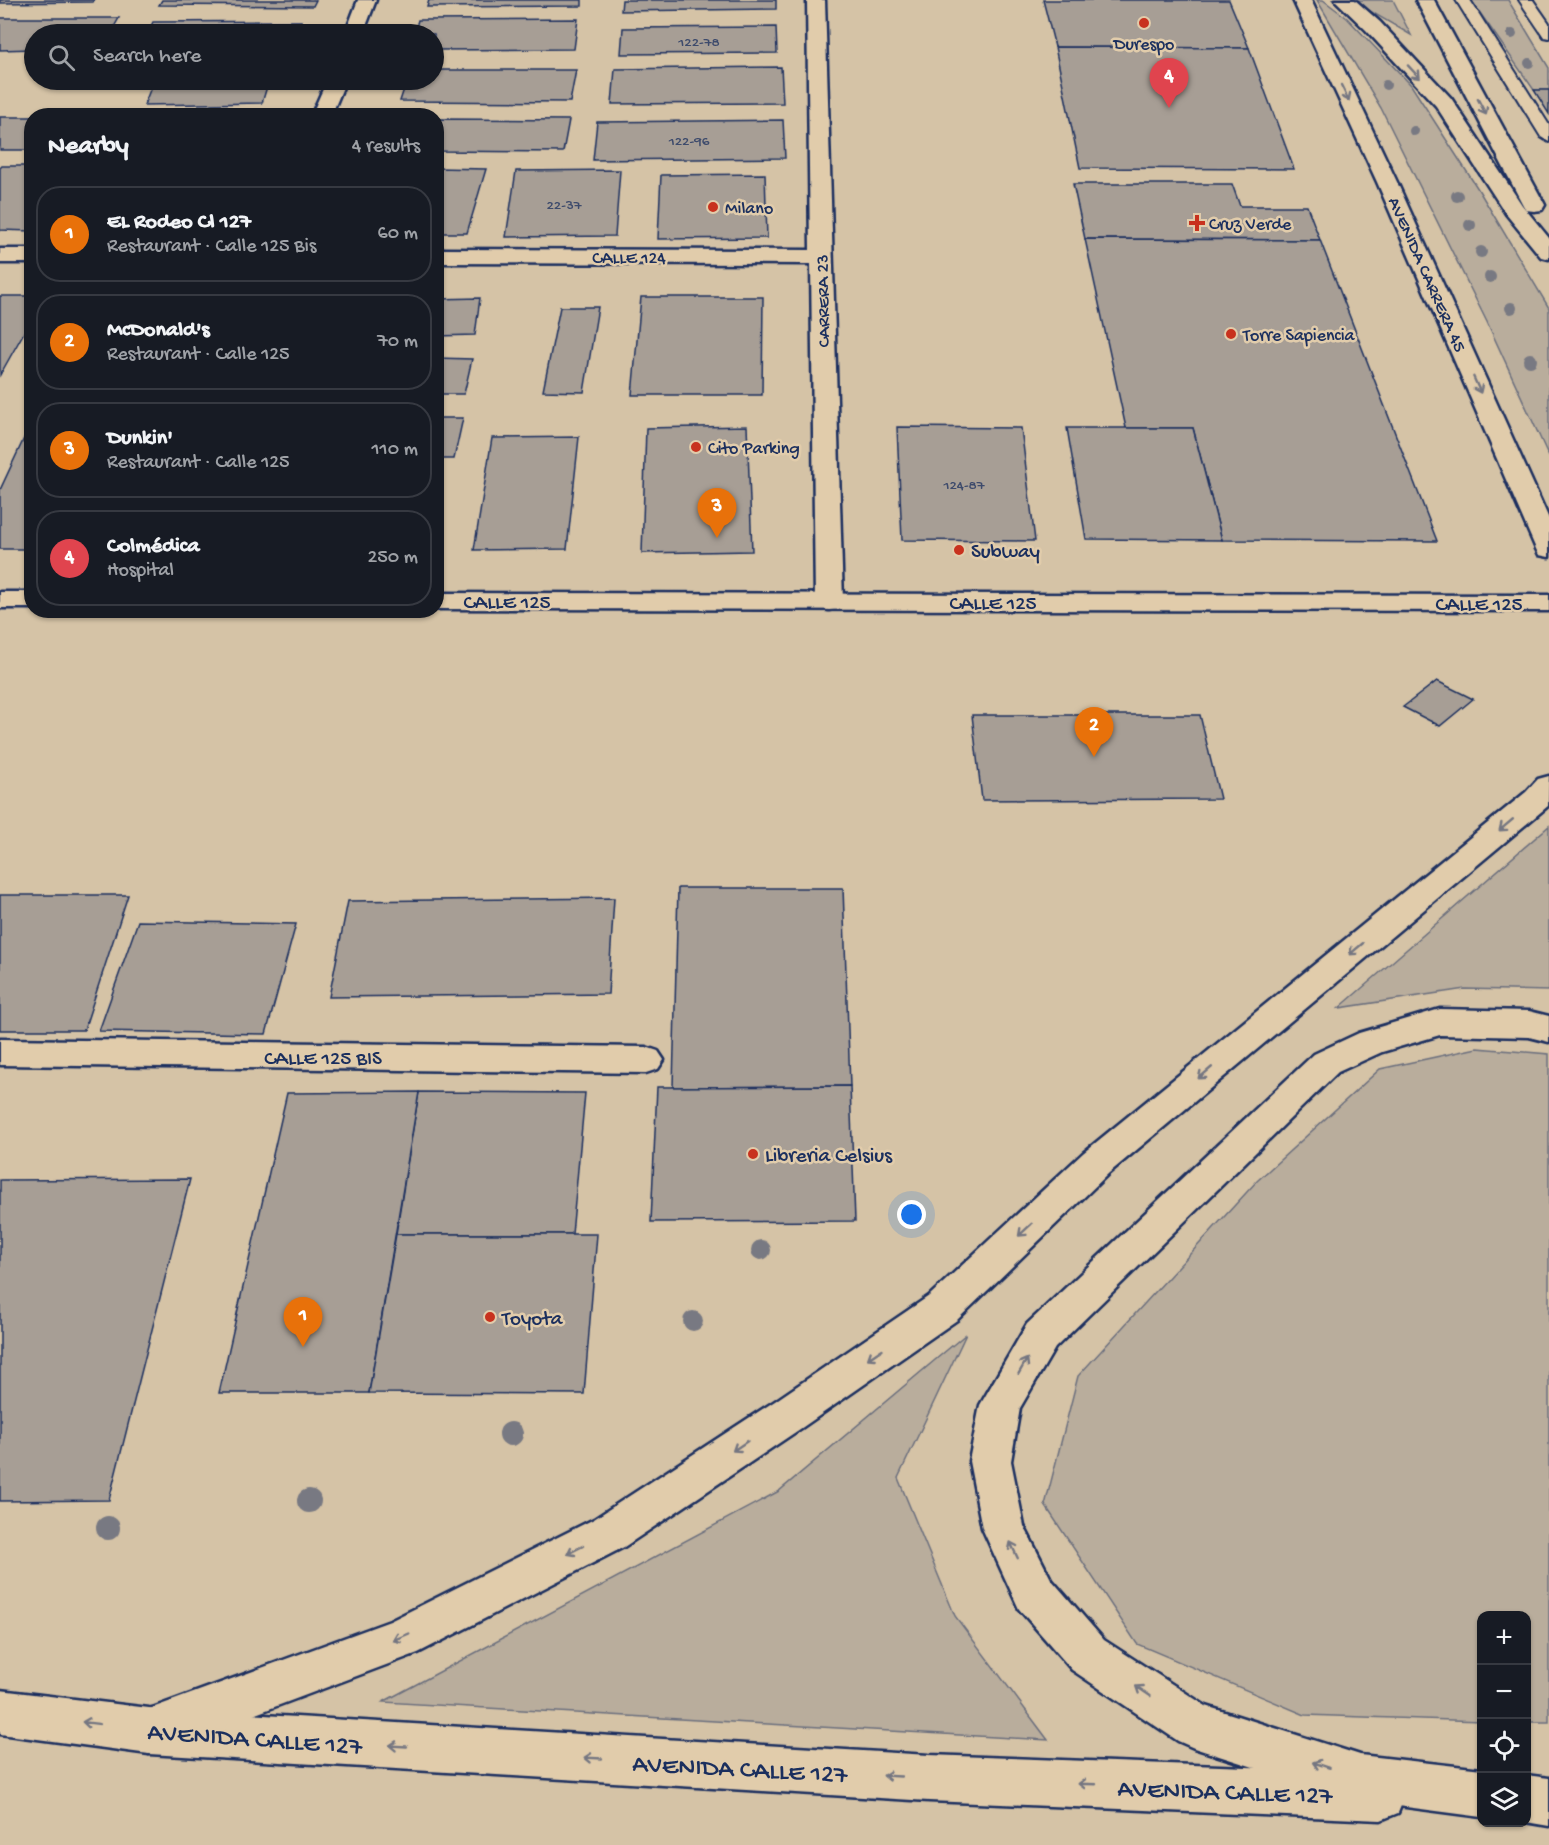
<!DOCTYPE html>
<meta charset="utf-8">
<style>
body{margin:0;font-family:"Gochi Hand",sans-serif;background:#20242c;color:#f1f3f6}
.controls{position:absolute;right:18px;bottom:18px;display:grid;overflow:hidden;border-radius:12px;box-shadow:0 2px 4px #0004}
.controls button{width:54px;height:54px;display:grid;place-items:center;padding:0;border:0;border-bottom:2px solid #363941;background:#171b24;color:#f1f3f6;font:30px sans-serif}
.you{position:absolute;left:912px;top:1215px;width:21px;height:21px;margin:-15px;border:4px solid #fff;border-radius:50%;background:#1a73e8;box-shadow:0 0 0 9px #1a73e833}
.badge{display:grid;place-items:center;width:39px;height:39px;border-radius:50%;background:#8c9099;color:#fff;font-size:20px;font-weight:700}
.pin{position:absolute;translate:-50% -50px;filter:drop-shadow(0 2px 3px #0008)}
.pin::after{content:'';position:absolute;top:32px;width:21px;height:18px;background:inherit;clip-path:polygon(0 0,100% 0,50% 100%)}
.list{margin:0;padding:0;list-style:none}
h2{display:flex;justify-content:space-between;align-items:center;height:78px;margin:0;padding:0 24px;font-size:26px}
h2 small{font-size:20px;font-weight:400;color:#9ea1a6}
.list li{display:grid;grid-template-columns:39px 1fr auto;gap:18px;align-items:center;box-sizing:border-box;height:96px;margin:0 12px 12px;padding:0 12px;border:2px solid #363941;border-radius:24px}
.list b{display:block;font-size:22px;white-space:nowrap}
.list p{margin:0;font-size:20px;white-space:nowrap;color:#9ea1a6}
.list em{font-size:20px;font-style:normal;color:#9ea1a6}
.icon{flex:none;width:33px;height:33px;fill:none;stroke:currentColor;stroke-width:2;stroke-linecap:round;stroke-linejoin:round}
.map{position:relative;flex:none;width:1549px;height:1845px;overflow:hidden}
.search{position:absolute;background:#171b24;box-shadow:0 2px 4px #0004;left:24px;top:24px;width:420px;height:66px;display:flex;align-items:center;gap:15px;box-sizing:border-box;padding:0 21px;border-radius:33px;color:#9ea1a6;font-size:22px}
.panel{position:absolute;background:#171b24;box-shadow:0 2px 4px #0004;left:24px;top:108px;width:420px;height:510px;border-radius:24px}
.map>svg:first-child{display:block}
.green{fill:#b9ad9c;stroke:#6a6e7d;stroke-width:1.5}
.building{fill:#a79e95;stroke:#1b2f5e;stroke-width:1.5}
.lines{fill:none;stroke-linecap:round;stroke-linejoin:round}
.service-casing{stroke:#1b2f5e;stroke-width:4}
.pedestrian-casing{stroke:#1b2f5e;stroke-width:5}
.minor-casing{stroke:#1b2f5e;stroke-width:5}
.tertiary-casing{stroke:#1b2f5e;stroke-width:5}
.primary-casing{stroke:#1b2f5e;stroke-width:5}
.trunk-casing{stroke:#1b2f5e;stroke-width:5}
.service{fill:#e1ccab;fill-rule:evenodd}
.pedestrian{fill:#e1ccab;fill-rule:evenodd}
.minor{fill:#e1ccab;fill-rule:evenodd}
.tertiary{fill:#e1ccab;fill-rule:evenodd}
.primary{fill:#e1ccab;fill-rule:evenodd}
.trunk{fill:#e1ccab;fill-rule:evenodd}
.tree{fill:#787982}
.oneway{stroke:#747681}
.poi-dot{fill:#c8321e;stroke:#e1ccab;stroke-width:2}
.labels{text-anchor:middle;stroke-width:5;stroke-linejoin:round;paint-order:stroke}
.far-number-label{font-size:15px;fill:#3e4b6c}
.far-poi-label{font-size:18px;fill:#1b2f5e;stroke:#e1ccab;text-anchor:start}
.far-street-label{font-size:18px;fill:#1b2f5e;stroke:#e1ccab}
.poi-label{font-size:21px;fill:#1b2f5e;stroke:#e1ccab;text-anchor:start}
.street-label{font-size:21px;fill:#1b2f5e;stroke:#e1ccab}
.near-street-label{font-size:26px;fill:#1b2f5e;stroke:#e1ccab}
</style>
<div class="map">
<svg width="1549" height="1845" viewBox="0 0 1549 1845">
<rect width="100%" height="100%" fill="#d5c3a6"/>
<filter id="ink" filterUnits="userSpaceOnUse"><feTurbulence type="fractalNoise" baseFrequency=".0167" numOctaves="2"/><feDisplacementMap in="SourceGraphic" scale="12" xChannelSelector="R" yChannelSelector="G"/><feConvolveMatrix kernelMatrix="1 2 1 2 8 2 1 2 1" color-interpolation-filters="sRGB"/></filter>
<g filter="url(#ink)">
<g class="green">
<polygon points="1317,0 1323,0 1347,18 1411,85 1478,189 1549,308 1549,457 1487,322 1381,108"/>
<polygon points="1356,0 1393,0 1411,35 1363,7"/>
<polygon points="1471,0 1508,0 1549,68 1549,90 1534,90"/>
<polygon points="1549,826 1549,991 1465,989 1339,1008"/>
<polygon points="1477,1048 1549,1054 1549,1722 1527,1722 1526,1616 1482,1616 1481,1721 1305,1715 1137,1644 1045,1505 1078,1376 1257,1181 1380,1069"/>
<polygon points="966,1334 898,1478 955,1616 1048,1740 383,1702 779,1491"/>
</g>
<g class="building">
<polygon points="0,0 94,0 93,2 0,3"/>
<polygon points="162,0 316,0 313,6 159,5"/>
<polygon points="429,0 582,0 582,6 427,7"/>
<polygon points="622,0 776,0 776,9 621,11"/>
<polygon points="1043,0 1229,0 1249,48 1055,47"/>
<polygon points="0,18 119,18 110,34 34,34 34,49 0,50"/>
<polygon points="578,19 574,49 434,50 434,34 414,34 418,20"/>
<polygon points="301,21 296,34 147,34 153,22"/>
<polygon points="776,27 777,53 621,54 623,28"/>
<polygon points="1055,47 1249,48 1294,169 1080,168"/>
<polygon points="781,67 783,103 612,104 615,69"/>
<polygon points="434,70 576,70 570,102 400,101 407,80 434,80"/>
<polygon points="154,80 269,80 262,103 144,105"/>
<polygon points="1534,90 1549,90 1549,114"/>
<polygon points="0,117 32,117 30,150 0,150"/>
<polygon points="436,119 569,120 563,152 436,151"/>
<polygon points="783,120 785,158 593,160 597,122"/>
<polygon points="2,166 32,166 32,231 0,230 0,168"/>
<polygon points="436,168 486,169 467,233 436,233"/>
<polygon points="620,170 615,236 506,237 516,171"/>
<polygon points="765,174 767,238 658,239 661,175"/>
<polygon points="1073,184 1232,184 1240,206 1307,206 1320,240 1085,239"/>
<polygon points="1085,239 1320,240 1437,541 1222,540 1193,428 1126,428"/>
<polygon points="0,296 32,296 32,318 0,375"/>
<polygon points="641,297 763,297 762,395 632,395"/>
<polygon points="480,298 475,335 436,336 436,299"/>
<polygon points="560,307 598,307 584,392 543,391"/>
<polygon points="436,358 472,359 464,394 436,394"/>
<polygon points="436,418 463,418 454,459 436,459"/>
<polygon points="747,426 752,551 642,553 646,428"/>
<polygon points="897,427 1021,428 1035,541 902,540"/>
<polygon points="1067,428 1193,428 1222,540 1086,539"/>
<polygon points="27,432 32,432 32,549 0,549 0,490"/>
<polygon points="579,437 567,549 474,550 492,438"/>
<polygon points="1437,681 1473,699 1440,726 1403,707"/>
<polygon points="972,715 1200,715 1220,799 982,800"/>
<polygon points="678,888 843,888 850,1086 673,1087"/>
<polygon points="0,895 128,895 84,1030 0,1030"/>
<polygon points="614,898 608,994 329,997 348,901"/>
<polygon points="138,921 296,924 266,1034 99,1031"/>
<polygon points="850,1086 855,1221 651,1222 657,1087"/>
<polygon points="419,1092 585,1093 572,1234 396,1234"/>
<polygon points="419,1092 369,1393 219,1393 287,1093"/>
<polygon points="190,1179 109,1500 0,1501 0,1180"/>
<polygon points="396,1234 597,1234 584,1394 369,1393"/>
</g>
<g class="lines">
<defs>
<g id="service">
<polygon points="1456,0 1470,0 1549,125 1549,142 1541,137"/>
<polygon points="1519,0 1533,0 1549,23 1549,38 1544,37"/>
</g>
<polygon id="pedestrian" points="0,1039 646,1047 658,1051 664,1060 658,1069 646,1073 0,1065"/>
<g id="minor">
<polygon points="358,0 376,0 363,34 345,34"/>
<polygon points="807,0 825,0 843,602 839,608 829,610 819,608 815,602 811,264 436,263 436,249 810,250"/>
<polygon points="327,80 346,80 331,116 311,116"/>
<rect x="0" y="249" width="32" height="14"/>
</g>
<g id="tertiary">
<rect x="0" y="592" width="32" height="16"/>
<polygon points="436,593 1549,595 1549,611 436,609"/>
</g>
<polygon id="primary" points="0,1690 149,1708 929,1755 1381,1772 1398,1779 1405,1796 1398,1813 1381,1820 929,1801 149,1754 0,1734"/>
<g id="trunk">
<polygon points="1293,0 1311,0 1397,182 1549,519 1549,557 1539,555 1536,549 1377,182"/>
<polygon points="1335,0 1355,0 1380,22 1451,98 1522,205 1549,238 1549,259 1541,257 1506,214 1436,106 1366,30"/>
<polygon points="1416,0 1434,0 1545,205 1542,210 1534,211 1526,210 1523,205"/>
<polygon points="1549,776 1548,806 1109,1173 957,1320 803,1427 624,1547 418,1653 149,1754 133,1747 126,1731 133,1715 390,1621 594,1519 775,1401 929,1296 1083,1153 1526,792 1538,779"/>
<polygon points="1440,1009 1529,1011 1549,1016 1549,1042 1529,1037 1440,1035 1382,1052 1338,1072 1055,1348 1020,1408 1011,1461 1024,1526 1051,1579 1104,1640 1206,1706 1360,1755 1482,1769 1482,1817 1360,1801 1194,1748 1178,1741 1072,1670 1019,1609 982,1528 969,1461 980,1405 1027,1324 1314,1054 1359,1033"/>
<polygon points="1526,1775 1549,1778 1549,1826 1526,1822"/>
</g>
</defs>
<use href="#service" class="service-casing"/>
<use href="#pedestrian" class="pedestrian-casing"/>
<use href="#minor" class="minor-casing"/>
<use href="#tertiary" class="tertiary-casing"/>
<use href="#primary" class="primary-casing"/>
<use href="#trunk" class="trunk-casing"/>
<use href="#service" class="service"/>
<use href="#pedestrian" class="pedestrian"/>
<use href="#minor" class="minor"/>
<use href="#tertiary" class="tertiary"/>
<use href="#primary" class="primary"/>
<use href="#trunk" class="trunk"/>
</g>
<g class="tree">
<circle cx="1512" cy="34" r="5"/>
<circle cx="1529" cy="63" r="5"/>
<circle cx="1386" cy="85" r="5"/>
<circle cx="1414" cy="131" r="5"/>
<circle cx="1457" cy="196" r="6"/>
<circle cx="1470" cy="225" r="6"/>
<circle cx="1481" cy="252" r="6"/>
<circle cx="1490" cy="277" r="6"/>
<circle cx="1511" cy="308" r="6"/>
<circle cx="1530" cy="360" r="7"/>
<circle cx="761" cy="1250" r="10"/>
<circle cx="693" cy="1321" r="10"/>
<circle cx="511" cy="1434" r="12"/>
<circle cx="309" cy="1501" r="12"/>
<circle cx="108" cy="1528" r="12"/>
</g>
<defs><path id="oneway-shaft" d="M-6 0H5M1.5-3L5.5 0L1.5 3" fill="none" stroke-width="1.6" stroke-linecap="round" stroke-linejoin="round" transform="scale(1.5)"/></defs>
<g class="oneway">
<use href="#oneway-shaft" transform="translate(1414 72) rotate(47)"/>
<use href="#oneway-shaft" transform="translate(1345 93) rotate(64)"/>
<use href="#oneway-shaft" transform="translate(1482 107) rotate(62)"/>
<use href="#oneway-shaft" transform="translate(1477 385) rotate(66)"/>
<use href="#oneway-shaft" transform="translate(1506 825) rotate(140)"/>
<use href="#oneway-shaft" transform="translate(1356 949) rotate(140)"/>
<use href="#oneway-shaft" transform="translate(1205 1073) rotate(140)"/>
<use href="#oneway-shaft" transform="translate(1025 1230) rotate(137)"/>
<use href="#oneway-shaft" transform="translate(875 1354) rotate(146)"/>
<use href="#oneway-shaft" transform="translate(1023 1366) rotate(-60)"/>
<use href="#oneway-shaft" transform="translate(740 1446) rotate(146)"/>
<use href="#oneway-shaft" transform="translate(575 1550) rotate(153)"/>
<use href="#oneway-shaft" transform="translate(1014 1550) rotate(-115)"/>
<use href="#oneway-shaft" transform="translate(401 1637) rotate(157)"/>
<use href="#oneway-shaft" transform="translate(1143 1691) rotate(-146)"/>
<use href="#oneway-shaft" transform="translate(91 1723) rotate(-173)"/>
<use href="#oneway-shaft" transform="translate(398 1746) rotate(-177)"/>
<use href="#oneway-shaft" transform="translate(593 1758) rotate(-177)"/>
<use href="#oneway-shaft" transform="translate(1321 1765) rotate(-162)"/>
<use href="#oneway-shaft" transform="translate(892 1776) rotate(-177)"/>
<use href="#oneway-shaft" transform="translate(1087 1784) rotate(-178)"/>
</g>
</g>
<g class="poi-dot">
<circle cx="1144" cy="23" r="6"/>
<circle cx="713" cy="207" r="6"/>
<path d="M1194 214h6v6h6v6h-6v6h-6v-6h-6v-6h6z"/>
<circle cx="1231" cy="334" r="6"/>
<circle cx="696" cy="447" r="6"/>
<circle cx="959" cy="550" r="6"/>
<circle cx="753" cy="1154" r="6"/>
<circle cx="490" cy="1317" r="6"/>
</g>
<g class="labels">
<g class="far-number-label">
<text x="699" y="46">122-78</text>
<text x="689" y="145">122-96</text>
<text x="564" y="209">22-37</text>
<text x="964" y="489">124-87</text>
</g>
<g class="far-poi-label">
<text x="1144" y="49" text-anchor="middle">Durespo</text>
<text x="725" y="213">Milano</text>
<text x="1209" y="229">Cruz Verde</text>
<text x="1243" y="340">Torre Sapiencia</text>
<text x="708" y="453">Cito Parking</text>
</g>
<g class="far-street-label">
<text x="629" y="263">CALLE 124</text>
<text transform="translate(1428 274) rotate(66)" y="6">AVENIDA CARRERA 45</text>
<text transform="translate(822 301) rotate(-91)" y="6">CARRERA 23</text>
</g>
<g class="poi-label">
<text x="971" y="557">Subway</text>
<text x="765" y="1161">Libreria Celsius</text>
<text x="502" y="1324">Toyota</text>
</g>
<g class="street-label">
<text x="507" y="608">CALLE 125</text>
<text x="993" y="609">CALLE 125</text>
<text x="1479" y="610">CALLE 125</text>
<text x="323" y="1064">CALLE 125 BIS</text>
</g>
<g class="near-street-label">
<text transform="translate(255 1737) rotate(4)" y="9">AVENIDA CALLE 127</text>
<text transform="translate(740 1767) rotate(3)" y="9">AVENIDA CALLE 127</text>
<text transform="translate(1225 1790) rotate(2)" y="9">AVENIDA CALLE 127</text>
</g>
</g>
</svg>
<div class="controls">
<button>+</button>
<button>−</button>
<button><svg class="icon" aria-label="locate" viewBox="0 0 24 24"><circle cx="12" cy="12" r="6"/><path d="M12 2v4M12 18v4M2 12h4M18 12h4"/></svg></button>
<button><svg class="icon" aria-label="layers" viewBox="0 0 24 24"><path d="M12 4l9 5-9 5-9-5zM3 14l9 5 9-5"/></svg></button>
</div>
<div class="you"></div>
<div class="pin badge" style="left:303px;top:1347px;background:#e8710a">1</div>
<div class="pin badge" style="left:1094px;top:757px;background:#e8710a">2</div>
<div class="pin badge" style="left:717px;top:538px;background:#e8710a">3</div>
<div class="pin badge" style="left:1169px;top:108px;background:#e0444e">4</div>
<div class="search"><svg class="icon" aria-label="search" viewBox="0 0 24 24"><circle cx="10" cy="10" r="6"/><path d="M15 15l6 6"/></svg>Search here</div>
<section class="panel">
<h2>Nearby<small>4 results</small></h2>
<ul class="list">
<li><span class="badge" style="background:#e8710a">1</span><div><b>EL Rodeo Cl 127</b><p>Restaurant · Calle 125 Bis</p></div><em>60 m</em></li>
<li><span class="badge" style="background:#e8710a">2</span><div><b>McDonald's</b><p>Restaurant · Calle 125</p></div><em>70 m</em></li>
<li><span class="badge" style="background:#e8710a">3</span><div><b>Dunkin'</b><p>Restaurant · Calle 125</p></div><em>110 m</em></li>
<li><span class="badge" style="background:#e0444e">4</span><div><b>Colmédica</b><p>Hospital</p></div><em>250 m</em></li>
</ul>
</section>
</div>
